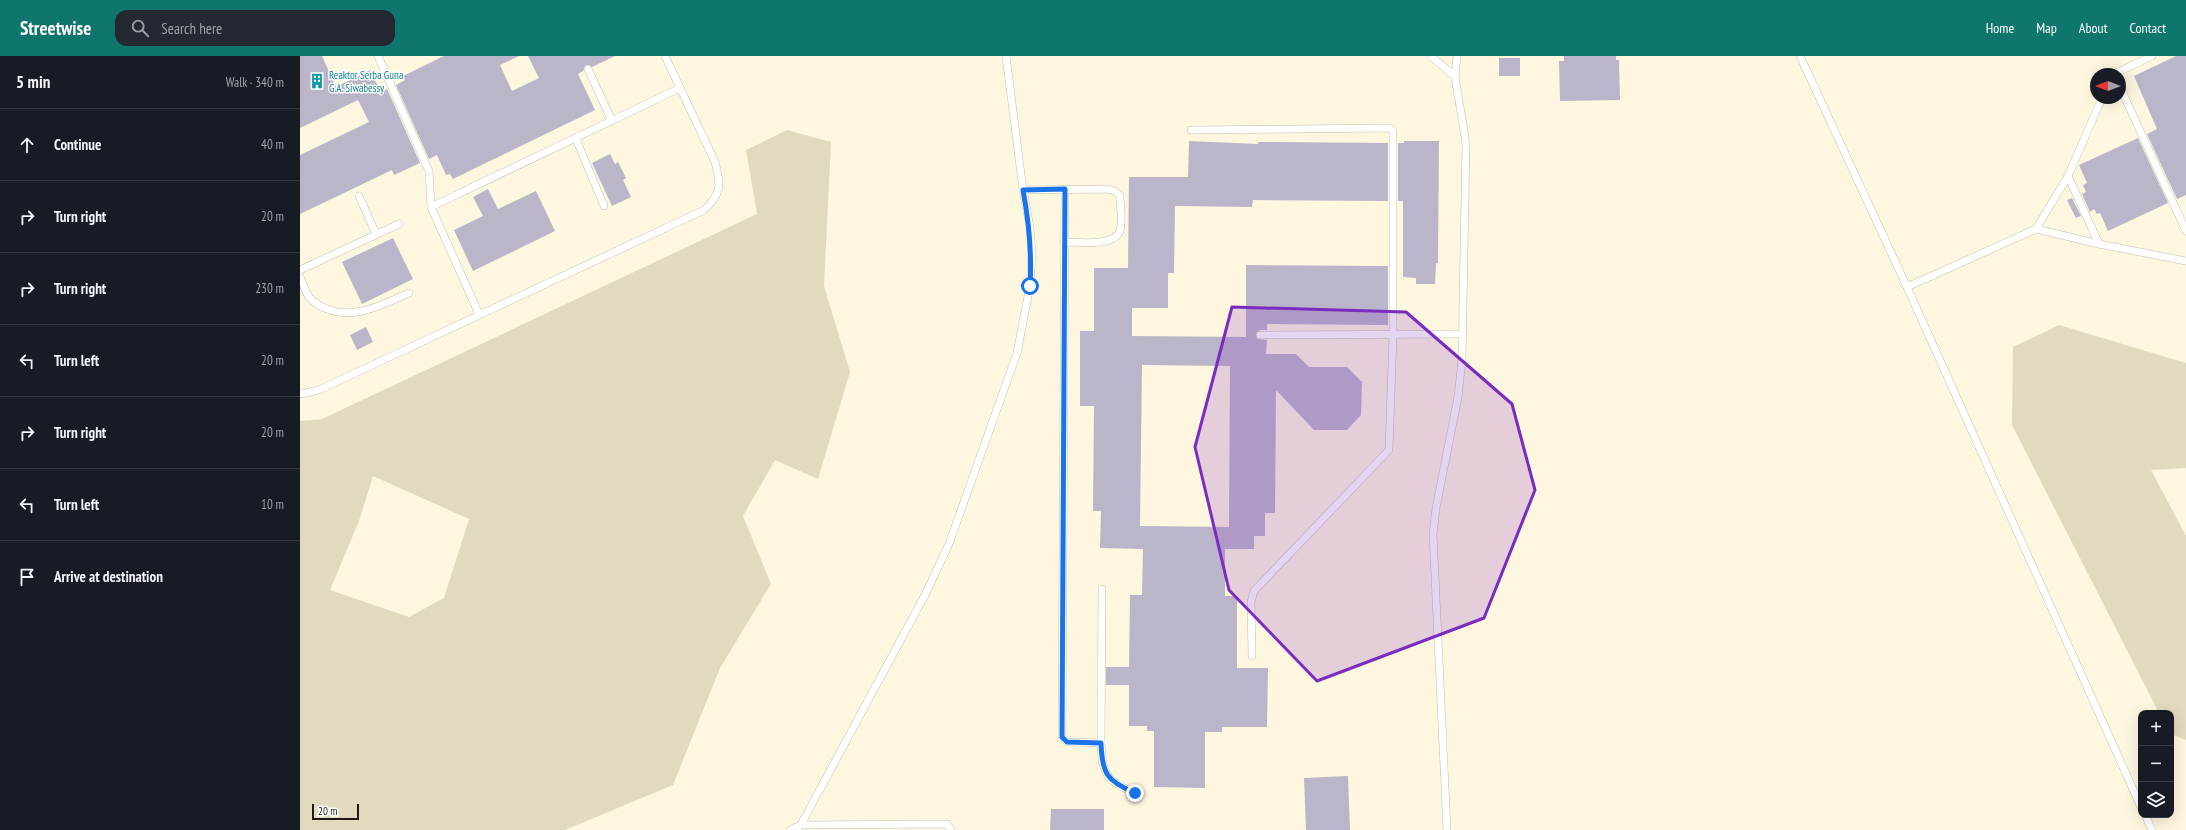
<!DOCTYPE html>
<meta charset="utf-8">
<style>
body{margin:0;font-family:"PT Sans Narrow",sans-serif;background:#242831;color:#f1f3f6}
.controls{position:absolute;right:12px;bottom:12px;display:grid;overflow:hidden;border-radius:8px;box-shadow:0 4px 16px #0002}
.controls button{width:36px;height:36px;display:grid;place-items:center;padding:0;border:0;border-bottom:1px solid #363941;background:#171b24;color:#f1f3f6;font:20px sans-serif}
.compass{position:absolute;left:1790px;top:12px;width:36px;height:36px;border-radius:50%;background:#171b24;box-shadow:0 4px 16px #0002;rotate:270deg}
.scale{position:absolute;left:12px;bottom:10px;width:47px;box-sizing:border-box;padding-left:4px;border:2px solid #1c1a12;border-top:0;font-size:11px;line-height:14px;white-space:nowrap;color:#1c1a12;-webkit-text-stroke:3px #fff;paint-order:stroke}
.stop{position:absolute;width:12px;height:12px;margin:-9px;border:3px solid #1a73e8;border-radius:50%;background:#fff}
.stop.end{background:#1a73e8;border-color:#fff;box-shadow:0 1px 4px #0008}
.list{margin:0;padding:0;list-style:none}
h2{display:flex;justify-content:space-between;align-items:center;height:52px;margin:0;padding:0 16px;font-size:17px}
h2 small{font-size:13px;font-weight:400;color:#9ea1a6}
.list li{display:grid;grid-template-columns:26px 1fr auto;gap:12px;align-items:center;box-sizing:border-box;height:72px;padding:0 16px;border-top:1px solid #363941}
.list b{display:block;font-size:15px;white-space:nowrap}
.list em{font-size:13px;font-style:normal;color:#9ea1a6}
.icon{flex:none;width:22px;height:22px;fill:none;stroke:currentColor;stroke-width:2;stroke-linecap:round;stroke-linejoin:round}
.map{position:relative;flex:none;width:1886px;height:774px;overflow:hidden}
header{display:flex;align-items:center;gap:24px;box-sizing:border-box;height:56px;padding:0 20px;background:#0f766e;color:#fff}
header strong{font-size:19px}
nav{display:flex;gap:22px;margin-inline-start:auto;font-size:14px}
.search{width:280px;height:36px;background:#242831;display:flex;align-items:center;gap:10px;box-sizing:border-box;padding:0 14px;border-radius:12px;color:#9ea1a6;font-size:15px}
main{display:flex}
aside{flex:1;background:#171b24}
.map>svg:first-child{display:block}
.green{fill:#e2dabe;fill-rule:evenodd}
.building{fill:#bbb5ca;fill-rule:evenodd}
.lines{fill:none;stroke-linecap:round;stroke-linejoin:round}
.lane-casing{stroke:#c5bfa9;stroke-width:8}
.lane{stroke:#fff;stroke-width:7}
.route{stroke:#1a73e8;stroke-width:5}
.marked{fill:#7b2cbf;fill-opacity:0.2;stroke:#7b2cbf;stroke-width:3;stroke-linejoin:round}
.labels{text-anchor:middle;stroke-width:3;stroke-linejoin:round;paint-order:stroke}
.culture-label{font-size:11px;fill:#0d838f;stroke:#fff;text-anchor:start}
</style>
<header>
<strong>Streetwise</strong>
<div class="search"><svg class="icon" aria-label="search" viewBox="0 0 24 24"><circle cx="10" cy="10" r="6"/><path d="M15 15l6 6"/></svg>Search here</div>
<nav><a>Home</a><a>Map</a><a>About</a><a>Contact</a></nav>
</header>
<main>
<aside>
<h2>5 min<small>Walk · 340 m</small></h2>
<ul class="list">
<li><svg class="icon" aria-label="ahead" viewBox="0 0 24 24"><path d="M12 20V5M6 11l6-6 6 6"/></svg><div><b>Continue</b></div><em>40 m</em></li>
<li><svg class="icon" aria-label="right" viewBox="0 0 24 24"><path d="M7 20v-9h11M14 6l5 5-5 5"/></svg><div><b>Turn right</b></div><em>20 m</em></li>
<li><svg class="icon" aria-label="right" viewBox="0 0 24 24"><path d="M7 20v-9h11M14 6l5 5-5 5"/></svg><div><b>Turn right</b></div><em>230 m</em></li>
<li><svg class="icon" aria-label="left" viewBox="0 0 24 24"><path d="M17 20v-9H6M10 6l-5 5 5 5"/></svg><div><b>Turn left</b></div><em>20 m</em></li>
<li><svg class="icon" aria-label="right" viewBox="0 0 24 24"><path d="M7 20v-9h11M14 6l5 5-5 5"/></svg><div><b>Turn right</b></div><em>20 m</em></li>
<li><svg class="icon" aria-label="left" viewBox="0 0 24 24"><path d="M17 20v-9H6M10 6l-5 5 5 5"/></svg><div><b>Turn left</b></div><em>10 m</em></li>
<li><svg class="icon" aria-label="arrive" viewBox="0 0 24 24"><path d="M6 21V4h12l-3 4 3 4H6"/></svg><div><b>Arrive at destination</b></div></li>
</ul>
</aside>
<div class="map">
<svg width="1886" height="774" viewBox="0 0 1886 774">
<rect width="100%" height="100%" fill="#fdf7e0"/>
<g class="green">
<path d="M487 74 531 86 524 230 550 316 518 423 475 404 443 460 471 528 420 612 373 729 265 774H0V365L22 363 457 158 446 94ZM73 420 169 463 144 542 109 561 30 534 59 465Z"/>
<polygon points="1759,269 1886,307 1886,412 1851,414 1886,480 1886,684 1871,678 1871,657 1859,657 1712,369 1713,291"/>
</g>
<g class="building">
<polygon points="0,0 22,0 36,31 70,14 81,36 87,33 120,107 94,119 92,114 0,158 0,99 69,66 58,44 0,72"/>
<polygon points="144,0 219,0 200,9 212,35 239,22 228,0 315,0 292,11 286,9 283,15 278,18 295,54 153,123 150,118 146,119 137,99 129,103 96,29 105,24 103,20"/>
<polygon points="1264,0 1316,0 1316,4 1319,4 1320,44 1260,45 1259,5 1264,5"/>
<polygon points="1876,0 1886,0 1886,139 1877,143 1847,78 1857,73 1834,20"/>
<rect x="1199" y="2" width="21" height="18"/>
<polygon points="1838,82 1868,147 1808,175 1800,157 1797,158 1794,153 1790,156 1782,138 1786,136 1783,129 1787,127 1779,109"/>
<path d="M889 85 958 88V86L1088 87V145L953 144 952 151 875 150 874 217H868V252H832V280L946 281V209L1088 210V269L967 268V274H960L956 277 957 283 967 284 966 298H996L1009 311H1047L1062 326 1061 359 1047 374H1014L976 334 975 457H965V480H954V493H925V540H937V612H968L967 671H922V676H905V732L854 731V675H847V670H829V629H806V611H829L830 539H842L843 493 800 492 801 455H793L794 350H780V275H794V212H828L829 121H888ZM842 309 930 310 929 471 840 470Z"/>
<polygon points="1104,85 1139,85 1138,207 1136,207 1135,228 1116,228 1116,222 1103,221 1103,145 1098,145 1098,87 1104,87"/>
<polygon points="310,98 315,108 318,106 326,122 323,124 331,141 312,150 292,107"/>
<polygon points="188,133 198,153 236,135 255,175 173,215 154,174 183,160 173,141"/>
<polygon points="1772,142 1781,160 1776,162 1767,144"/>
<polygon points="93,182 113,223 62,248 42,206"/>
<polygon points="66,271 73,286 57,294 50,279"/>
<polygon points="1048,720 1050,774 1006,774 1004,722"/>
<polygon points="751,753 804,753 804,774 750,774"/>
</g>
<g class="lines">
<defs>
<g id="lane">
<polyline points="78,0 129,115 131,151"/>
<polyline points="1131,0 1155,21"/>
<polyline points="1500,0 1607,231 1841,751"/>
<polyline points="288,13 312,65"/>
<polyline points="1814,18 1852,0"/>
<polyline points="1820,31 1886,175"/>
<polyline points="891,74 1090,72 1093,75 1093,279 1089,394 954,535 951,546 952,600"/>
<polyline points="276,83 304,150"/>
<polyline points="1768,120 1799,188"/>
<path d="M765 133 762 681 767 686 801 687C802 718 806 725 835 737"/>
<path d="M723 134 808 133 815 135 820 140C820 150 823 166 820 175 814 191 778 186 764 186"/>
<polyline points="59,140 76,178"/>
<polyline points="1736,173 1799,188 1886,205"/>
<polyline points="0,214 99,168"/>
<path d="M0 221C3 227 5 235 9 241 13 247 20 250 27 253 56 264 83 248 109 237"/>
<polyline points="1607,231 1736,173 1768,120 1802,42"/>
<polyline points="179,258 131,151 380,32"/>
<polyline points="960,279 1163,278"/>
<path d="M0 338 19 334 404 154C422 138 421 128 415 106L365 0"/>
<polyline points="801,687 802,533"/>
<polyline points="1845,759 1852,774"/>
<polyline points="490,774 501,769 647,768 651,774"/>
<polyline points="498,774 625,539 649,488 717,297 730,230 732,198 730,171 723,134 706,0"/>
<polyline points="1147,774 1133,478 1136,452 1158,341 1162,304 1166,87 1155,21 1157,0"/>
</g>
</defs>
<use href="#lane" class="lane-casing"/>
<use href="#lane" class="lane"/>
</g>
<g class="lines">
<path class="route" d="M730 230C732 197 729 166 723 134L765 133 762 681 767 686 801 687C802 718 807 725 835 737"/>
</g>
<path class="marked" d="M932 251 1106 256 1212 348 1235 434 1184 562 1017 625 929 534 895 391Z"/>
<defs>
<symbol id="building-bare" viewBox="-9 -9 18 18"><path d="M-4-6H4V6H1V3H-1V6H-4ZM-2.5-4.3h1.7v1.8h-1.7ZM.8-4.3h1.7v1.8H.8ZM-2.5-1h1.7V.8h-1.7ZM.8-1h1.7V.8H.8Z" fill="#0f9aa8" stroke="#fff" stroke-width="2.5" paint-order="stroke"/></symbol>
</defs>
<g fill-rule="evenodd">
<use href="#building-bare" x="6" y="14" width="22" height="22"/>
</g>
<g class="labels">
<g class="culture-label">
<text x="29" y="23">Reaktor Serba Guna<tspan x="29" dy="13">G.A. Siwabessy</tspan></text>
</g>
</g>
</svg>
<div class="controls">
<button>+</button>
<button>−</button>
<button><svg class="icon" aria-label="layers" viewBox="0 0 24 24"><path d="M12 4l9 5-9 5-9-5zM3 14l9 5 9-5"/></svg></button>
</div>
<svg class="compass" viewBox="-18 -18 36 36"><path d="M0-13l5 13h-10z" fill="#e53935"/><path d="M0 13l5-13h-10z" fill="#9ea1a6"/></svg>
<div class="scale">20 m</div>
<div class="stop" style="left:730px;top:230px"></div>
<div class="stop end" style="left:835px;top:737px"></div>
</div>
</main>
